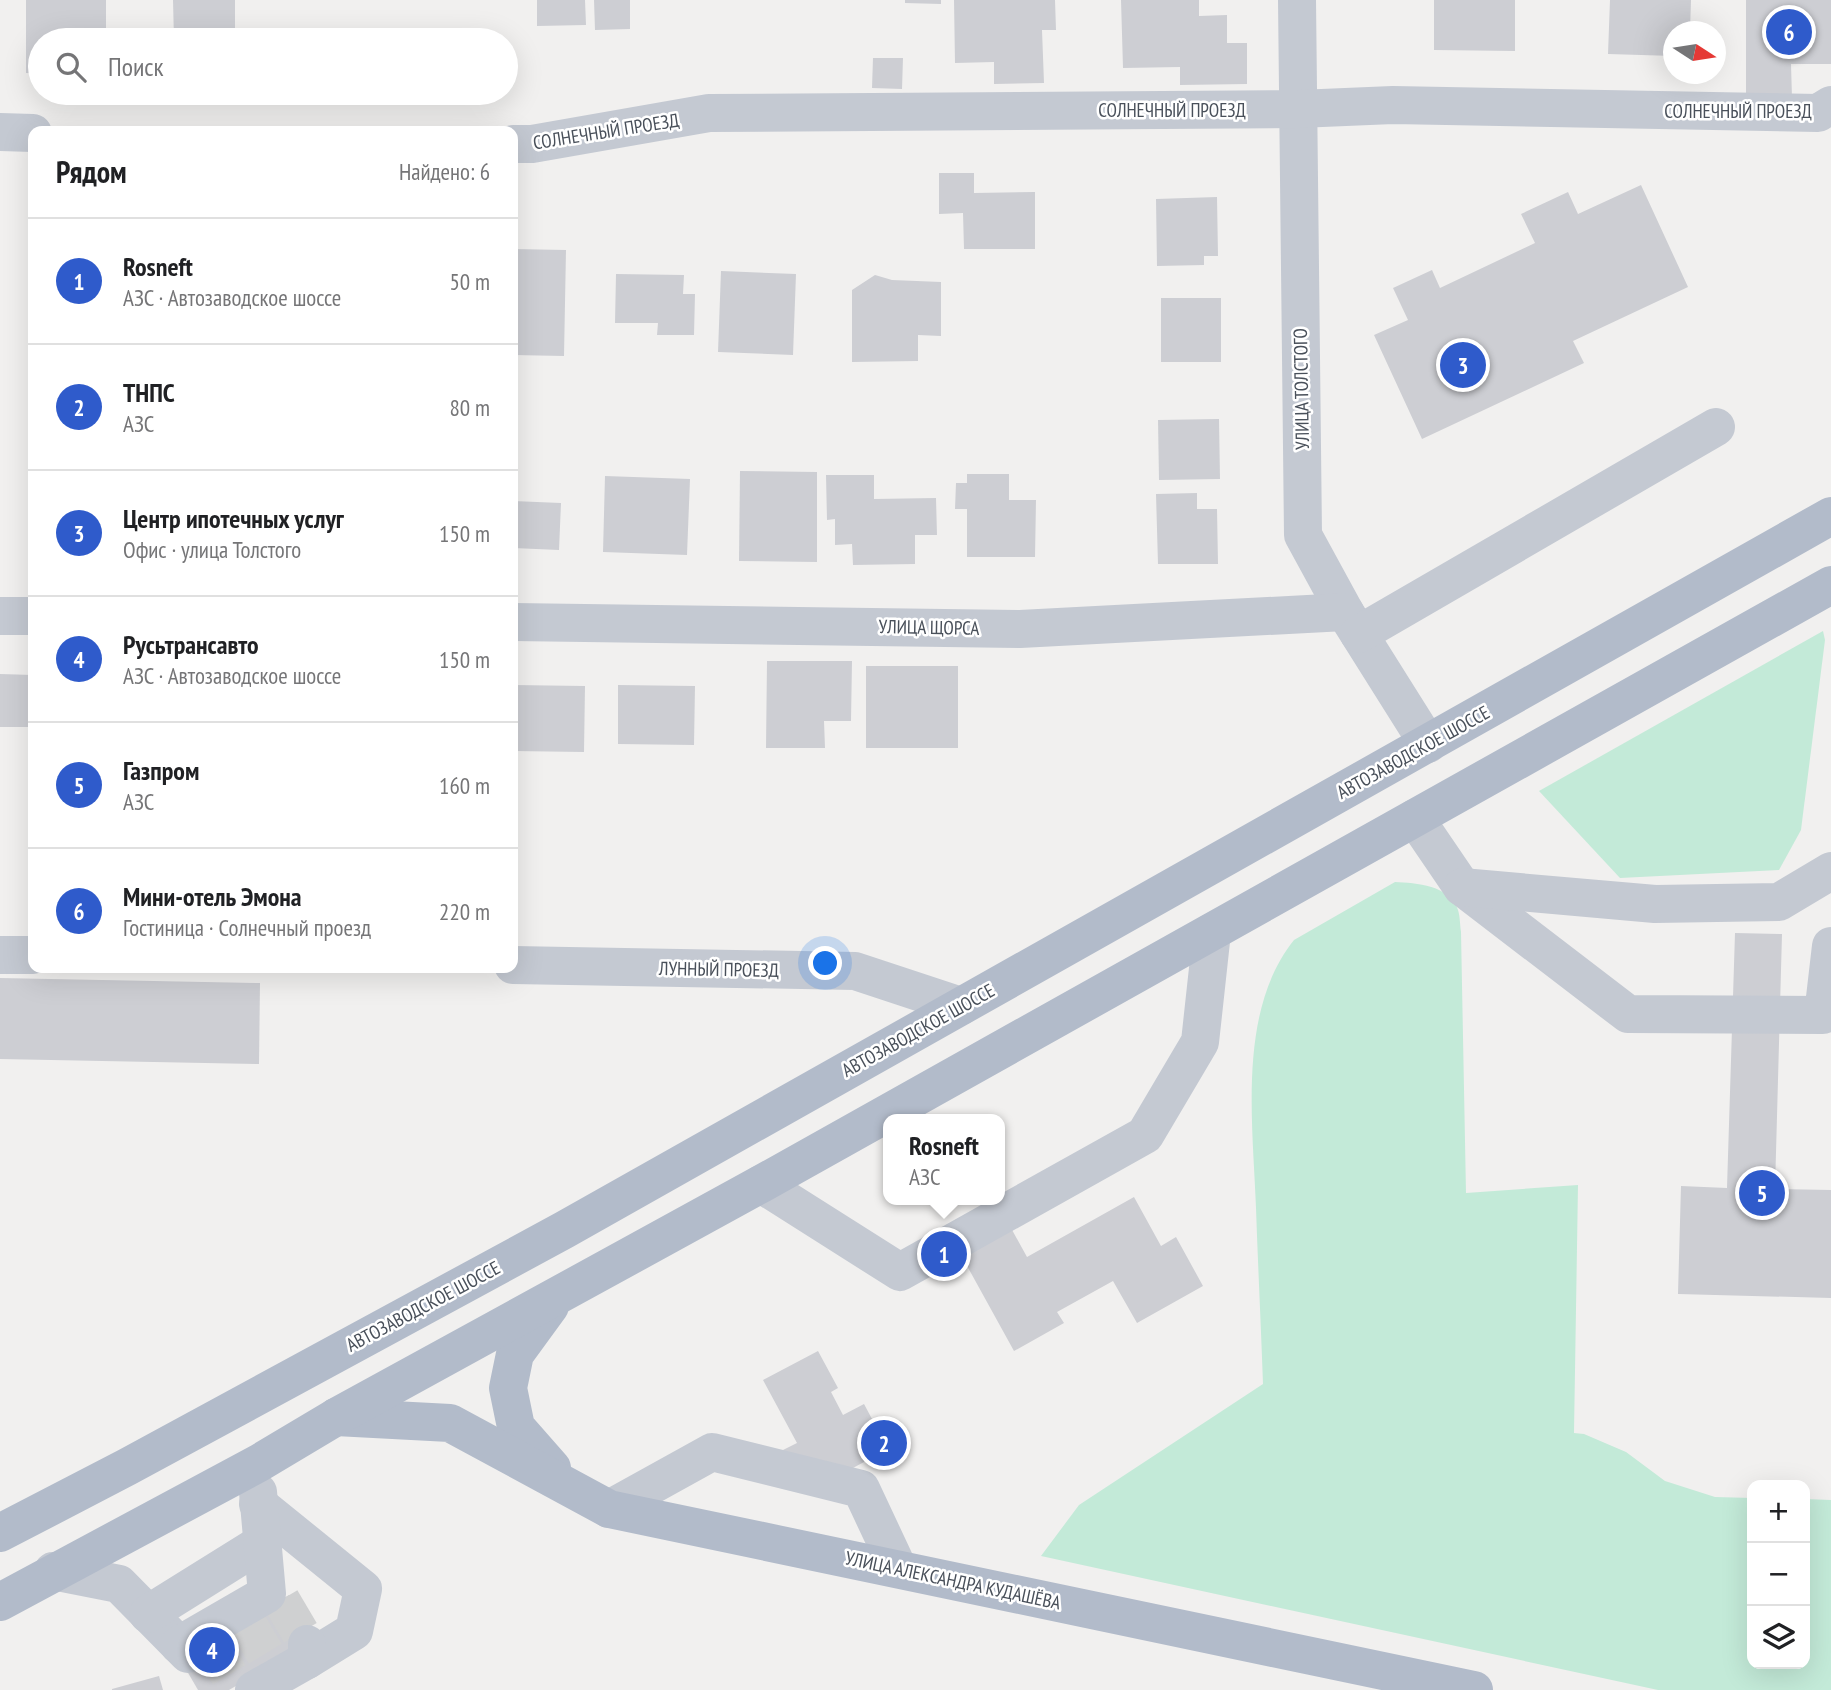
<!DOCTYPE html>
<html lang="ru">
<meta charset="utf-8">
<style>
body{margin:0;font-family:"PT Sans Narrow",sans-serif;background:#f2f2f2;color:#202124}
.controls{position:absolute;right:21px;bottom:21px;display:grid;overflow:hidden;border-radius:14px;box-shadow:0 7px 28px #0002}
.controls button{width:63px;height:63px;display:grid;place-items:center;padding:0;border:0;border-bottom:2px solid #e0e0e0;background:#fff;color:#202124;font:35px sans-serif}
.compass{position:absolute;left:1663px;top:21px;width:63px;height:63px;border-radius:50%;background:#fff;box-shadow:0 7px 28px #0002;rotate:102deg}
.you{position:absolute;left:826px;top:964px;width:24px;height:24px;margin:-18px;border:5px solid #fff;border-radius:50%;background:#1a73e8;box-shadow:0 0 0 10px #1a73e833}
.badge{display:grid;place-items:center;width:46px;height:46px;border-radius:50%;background:#2f5bcb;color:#fff;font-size:23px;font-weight:700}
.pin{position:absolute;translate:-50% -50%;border:4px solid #fff;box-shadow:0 2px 7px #0006}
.popup{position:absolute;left:883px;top:1114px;width:122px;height:91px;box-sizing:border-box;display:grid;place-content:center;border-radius:14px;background:#fff;filter:drop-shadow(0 2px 5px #0005);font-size:23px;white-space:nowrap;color:#757577}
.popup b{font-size:26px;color:#202124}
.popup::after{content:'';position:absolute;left:50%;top:100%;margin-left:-14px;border:14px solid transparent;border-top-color:#fff}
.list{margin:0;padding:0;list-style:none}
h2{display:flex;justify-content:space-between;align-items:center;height:91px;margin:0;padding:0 28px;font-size:30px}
h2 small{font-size:23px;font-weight:400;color:#757577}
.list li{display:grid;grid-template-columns:46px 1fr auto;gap:21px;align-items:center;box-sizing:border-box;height:126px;padding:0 28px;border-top:2px solid #e0e0e0}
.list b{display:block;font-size:26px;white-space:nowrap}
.list p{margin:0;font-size:23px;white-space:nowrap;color:#757577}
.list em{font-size:23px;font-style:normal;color:#757577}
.icon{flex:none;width:38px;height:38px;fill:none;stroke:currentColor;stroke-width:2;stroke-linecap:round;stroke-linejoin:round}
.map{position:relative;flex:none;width:1831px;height:1690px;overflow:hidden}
.search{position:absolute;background:#fff;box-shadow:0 7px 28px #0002;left:28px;top:28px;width:490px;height:77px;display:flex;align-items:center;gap:18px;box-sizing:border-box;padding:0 24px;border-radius:38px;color:#757577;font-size:26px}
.panel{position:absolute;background:#fff;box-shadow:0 7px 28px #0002;left:28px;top:126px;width:490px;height:847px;border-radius:14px}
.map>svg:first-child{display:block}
.green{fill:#c3ead8}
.building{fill:#cdced3}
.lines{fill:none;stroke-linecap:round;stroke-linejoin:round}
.minor-tunnel{stroke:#cfd0d1;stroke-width:38;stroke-dasharray:38 19;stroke-linecap:butt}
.minor{stroke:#c4c9d2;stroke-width:38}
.major{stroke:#b2bbca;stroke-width:38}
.labels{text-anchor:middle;stroke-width:5;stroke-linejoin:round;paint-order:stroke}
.street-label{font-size:19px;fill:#49505a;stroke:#fff}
</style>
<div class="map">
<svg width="1831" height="1690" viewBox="0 0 1831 1690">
<rect width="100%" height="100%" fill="#f1f0ef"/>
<g class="green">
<polygon points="1823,631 1825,640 1801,830 1779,870 1620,878 1539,791"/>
<path d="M1395 882C1416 883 1450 885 1458 910 1460 916 1460 925 1461 932L1466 1193 1578 1185 1574 1433 1584 1434 1626 1452 1665 1481 1715 1497 1752 1498V1664H1805V1499L1831 1500V1690H1658L1041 1556 1079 1505 1263 1384C1261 1326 1258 1267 1256 1208 1253 1123 1237 1011 1294 940Z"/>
</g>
<g class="building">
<polygon points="26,0 106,0 106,40 40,40 40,74 26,73"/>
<polygon points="173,0 235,0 235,40 174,40"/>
<polygon points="537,0 585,0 586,25 537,26"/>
<polygon points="594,0 630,0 630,29 595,30"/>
<polygon points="905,0 941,0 941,4 905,3"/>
<polygon points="954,0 1055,0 1056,30 1042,30 1044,83 994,84 994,62 955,63"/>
<polygon points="1121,0 1199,0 1199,16 1227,15 1227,43 1247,43 1247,84 1180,85 1180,67 1123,68"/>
<polygon points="1434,0 1515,0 1515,51 1434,50"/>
<polygon points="1610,0 1691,0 1690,32 1674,32 1674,56 1608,54"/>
<polygon points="1746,0 1831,0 1831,64 1791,64 1792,98 1746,98"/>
<polygon points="873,58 903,58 902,89 872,88"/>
<polygon points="939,173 974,173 974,193 1035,192 1035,249 964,249 963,213 939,214"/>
<polygon points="1641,185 1688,287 1573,341 1584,363 1422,439 1374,335 1408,320 1393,288 1432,270 1440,288 1535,243 1521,214 1568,192 1578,214"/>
<polygon points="1217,197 1218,256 1204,256 1204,265 1157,266 1156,199"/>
<polygon points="513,249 566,250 564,356 513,355"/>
<polygon points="721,271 796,274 793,355 718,352"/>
<polygon points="616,274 684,275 683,294 695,294 694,335 657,335 658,323 615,323"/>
<polygon points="875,275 892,280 941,282 941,336 918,335 918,361 852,362 852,290"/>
<rect x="1161" y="298" width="60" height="64"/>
<polygon points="1219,419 1220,479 1159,480 1158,420"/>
<polygon points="740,471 817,472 817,562 739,561"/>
<polygon points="967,474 1009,474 1009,500 1036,500 1035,557 967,557 967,509 955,509 956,483 967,483"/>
<polygon points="826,475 874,475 874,499 936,498 937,535 915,535 915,564 853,565 852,544 835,545 835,519 827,520"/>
<polygon points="605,476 690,479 687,555 603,552"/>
<polygon points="1197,493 1197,509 1217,509 1218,564 1158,564 1156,494"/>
<polygon points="513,501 561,503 559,550 513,548"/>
<polygon points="767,661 852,661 851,721 824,721 825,748 766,748"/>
<rect x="866" y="666" width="92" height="82"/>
<polygon points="0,674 33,675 33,727 0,727"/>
<polygon points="513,685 585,686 584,752 513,751"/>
<polygon points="618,685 695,686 694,745 618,744"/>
<polygon points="1735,933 1782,934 1775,1189 1831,1190 1831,1298 1678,1294 1681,1186 1727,1188"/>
<polygon points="0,978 260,983 259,1064 0,1059"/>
<polygon points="1134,1197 1161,1246 1176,1237 1203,1286 1137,1323 1113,1281 1057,1312 1064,1323 1014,1351 950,1235 1000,1208 1027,1257"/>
<polygon points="818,1351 838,1388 831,1392 843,1415 864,1404 888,1449 805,1494 781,1451 797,1443 763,1380"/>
<polygon points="289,1595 315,1640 229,1690 198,1690 180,1659"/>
<polygon points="159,1676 163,1690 112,1690 112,1689"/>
</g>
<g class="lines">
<g class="minor-tunnel">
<polyline points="281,1600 307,1644"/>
<polyline points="246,1621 272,1665"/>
<polyline points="210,1642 236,1686"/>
</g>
<g class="minor">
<polyline points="1297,0 1303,535 1345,612 1428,744"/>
<polyline points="0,132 33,133"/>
<polyline points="513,144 532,144 709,113 1298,109 1393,105 1818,113 1831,105"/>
<polyline points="0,616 33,616"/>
<polyline points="513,622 1020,629 1345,612"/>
<polyline points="1359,634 1716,427"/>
<polyline points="1415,818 1462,887 1628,1014 1823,1015 1831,946"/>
<polyline points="1462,887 1655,904 1779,902 1831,871"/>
<polyline points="0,955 33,955"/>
<polyline points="513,965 855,971 961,1006"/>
<polyline points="761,1184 900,1272 1145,1135 1200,1042 1212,932"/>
<polyline points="258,1504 363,1589 354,1631 307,1660"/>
<polyline points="609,1509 712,1452 861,1489 898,1568"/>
<polyline points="53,1571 119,1584 188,1654"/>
<polyline points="148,1614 262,1543"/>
<polyline points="179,1645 267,1594 258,1492"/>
<polyline points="254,1690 307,1660 307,1644"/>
</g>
<g class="major">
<polyline points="550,1306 515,1354 508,1388 516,1427 552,1468"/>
<polyline points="336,1417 450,1423 609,1509 1474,1690"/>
<polyline points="0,1533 127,1467 564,1230 1831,516"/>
<polyline points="0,1602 259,1463 336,1417 761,1184 1831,585"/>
</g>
</g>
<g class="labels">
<g class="street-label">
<text x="1172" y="117">СОЛНЕЧНЫЙ ПРОЕЗД</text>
<text x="1738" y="118">СОЛНЕЧНЫЙ ПРОЕЗД</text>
<text transform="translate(606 131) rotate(-9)" y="7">СОЛНЕЧНЫЙ ПРОЕЗД</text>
<text transform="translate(1301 389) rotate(-91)" y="7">УЛИЦА ТОЛСТОГО</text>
<text transform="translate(929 627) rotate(1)" y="7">УЛИЦА ЩОРСА</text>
<text transform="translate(1413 752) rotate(-29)" y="7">АВТОЗАВОДСКОЕ ШОССЕ</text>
<text transform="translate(719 969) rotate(1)" y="7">ЛУННЫЙ ПРОЕЗД</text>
<text transform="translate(918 1030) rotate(-29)" y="7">АВТОЗАВОДСКОЕ ШОССЕ</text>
<text transform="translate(423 1306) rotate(-28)" y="7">АВТОЗАВОДСКОЕ ШОССЕ</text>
<text transform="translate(953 1580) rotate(12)" y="7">УЛИЦА АЛЕКСАНДРА КУДАШЁВА</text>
</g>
</g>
</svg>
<div class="controls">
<button>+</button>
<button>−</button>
<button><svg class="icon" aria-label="layers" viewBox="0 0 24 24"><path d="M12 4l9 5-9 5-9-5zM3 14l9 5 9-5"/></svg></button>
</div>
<svg class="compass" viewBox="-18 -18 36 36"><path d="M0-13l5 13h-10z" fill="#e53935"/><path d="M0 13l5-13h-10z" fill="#757577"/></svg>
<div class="you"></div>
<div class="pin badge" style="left:944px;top:1254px">1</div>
<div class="popup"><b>Rosneft</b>АЗС</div>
<div class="pin badge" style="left:884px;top:1443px">2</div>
<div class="pin badge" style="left:1463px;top:365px">3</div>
<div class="pin badge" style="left:212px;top:1650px">4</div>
<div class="pin badge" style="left:1762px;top:1193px">5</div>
<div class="pin badge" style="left:1789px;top:32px">6</div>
<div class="search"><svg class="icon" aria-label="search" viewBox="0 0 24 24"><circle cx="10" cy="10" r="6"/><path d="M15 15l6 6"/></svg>Поиск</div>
<section class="panel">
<h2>Рядом<small>Найдено: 6</small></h2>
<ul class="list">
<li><span class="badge">1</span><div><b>Rosneft</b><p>АЗС · Автозаводское шоссе</p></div><em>50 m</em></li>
<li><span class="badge">2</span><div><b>ТНПС</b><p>АЗС</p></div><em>80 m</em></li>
<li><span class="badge">3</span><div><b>Центр ипотечных услуг</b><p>Офис · улица Толстого</p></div><em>150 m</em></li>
<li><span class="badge">4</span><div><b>Русьтрансавто</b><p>АЗС · Автозаводское шоссе</p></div><em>150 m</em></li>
<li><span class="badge">5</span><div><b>Газпром</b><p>АЗС</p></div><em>160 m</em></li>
<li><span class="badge">6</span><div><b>Мини-отель Эмона</b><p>Гостиница · Солнечный проезд</p></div><em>220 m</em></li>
</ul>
</section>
</div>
